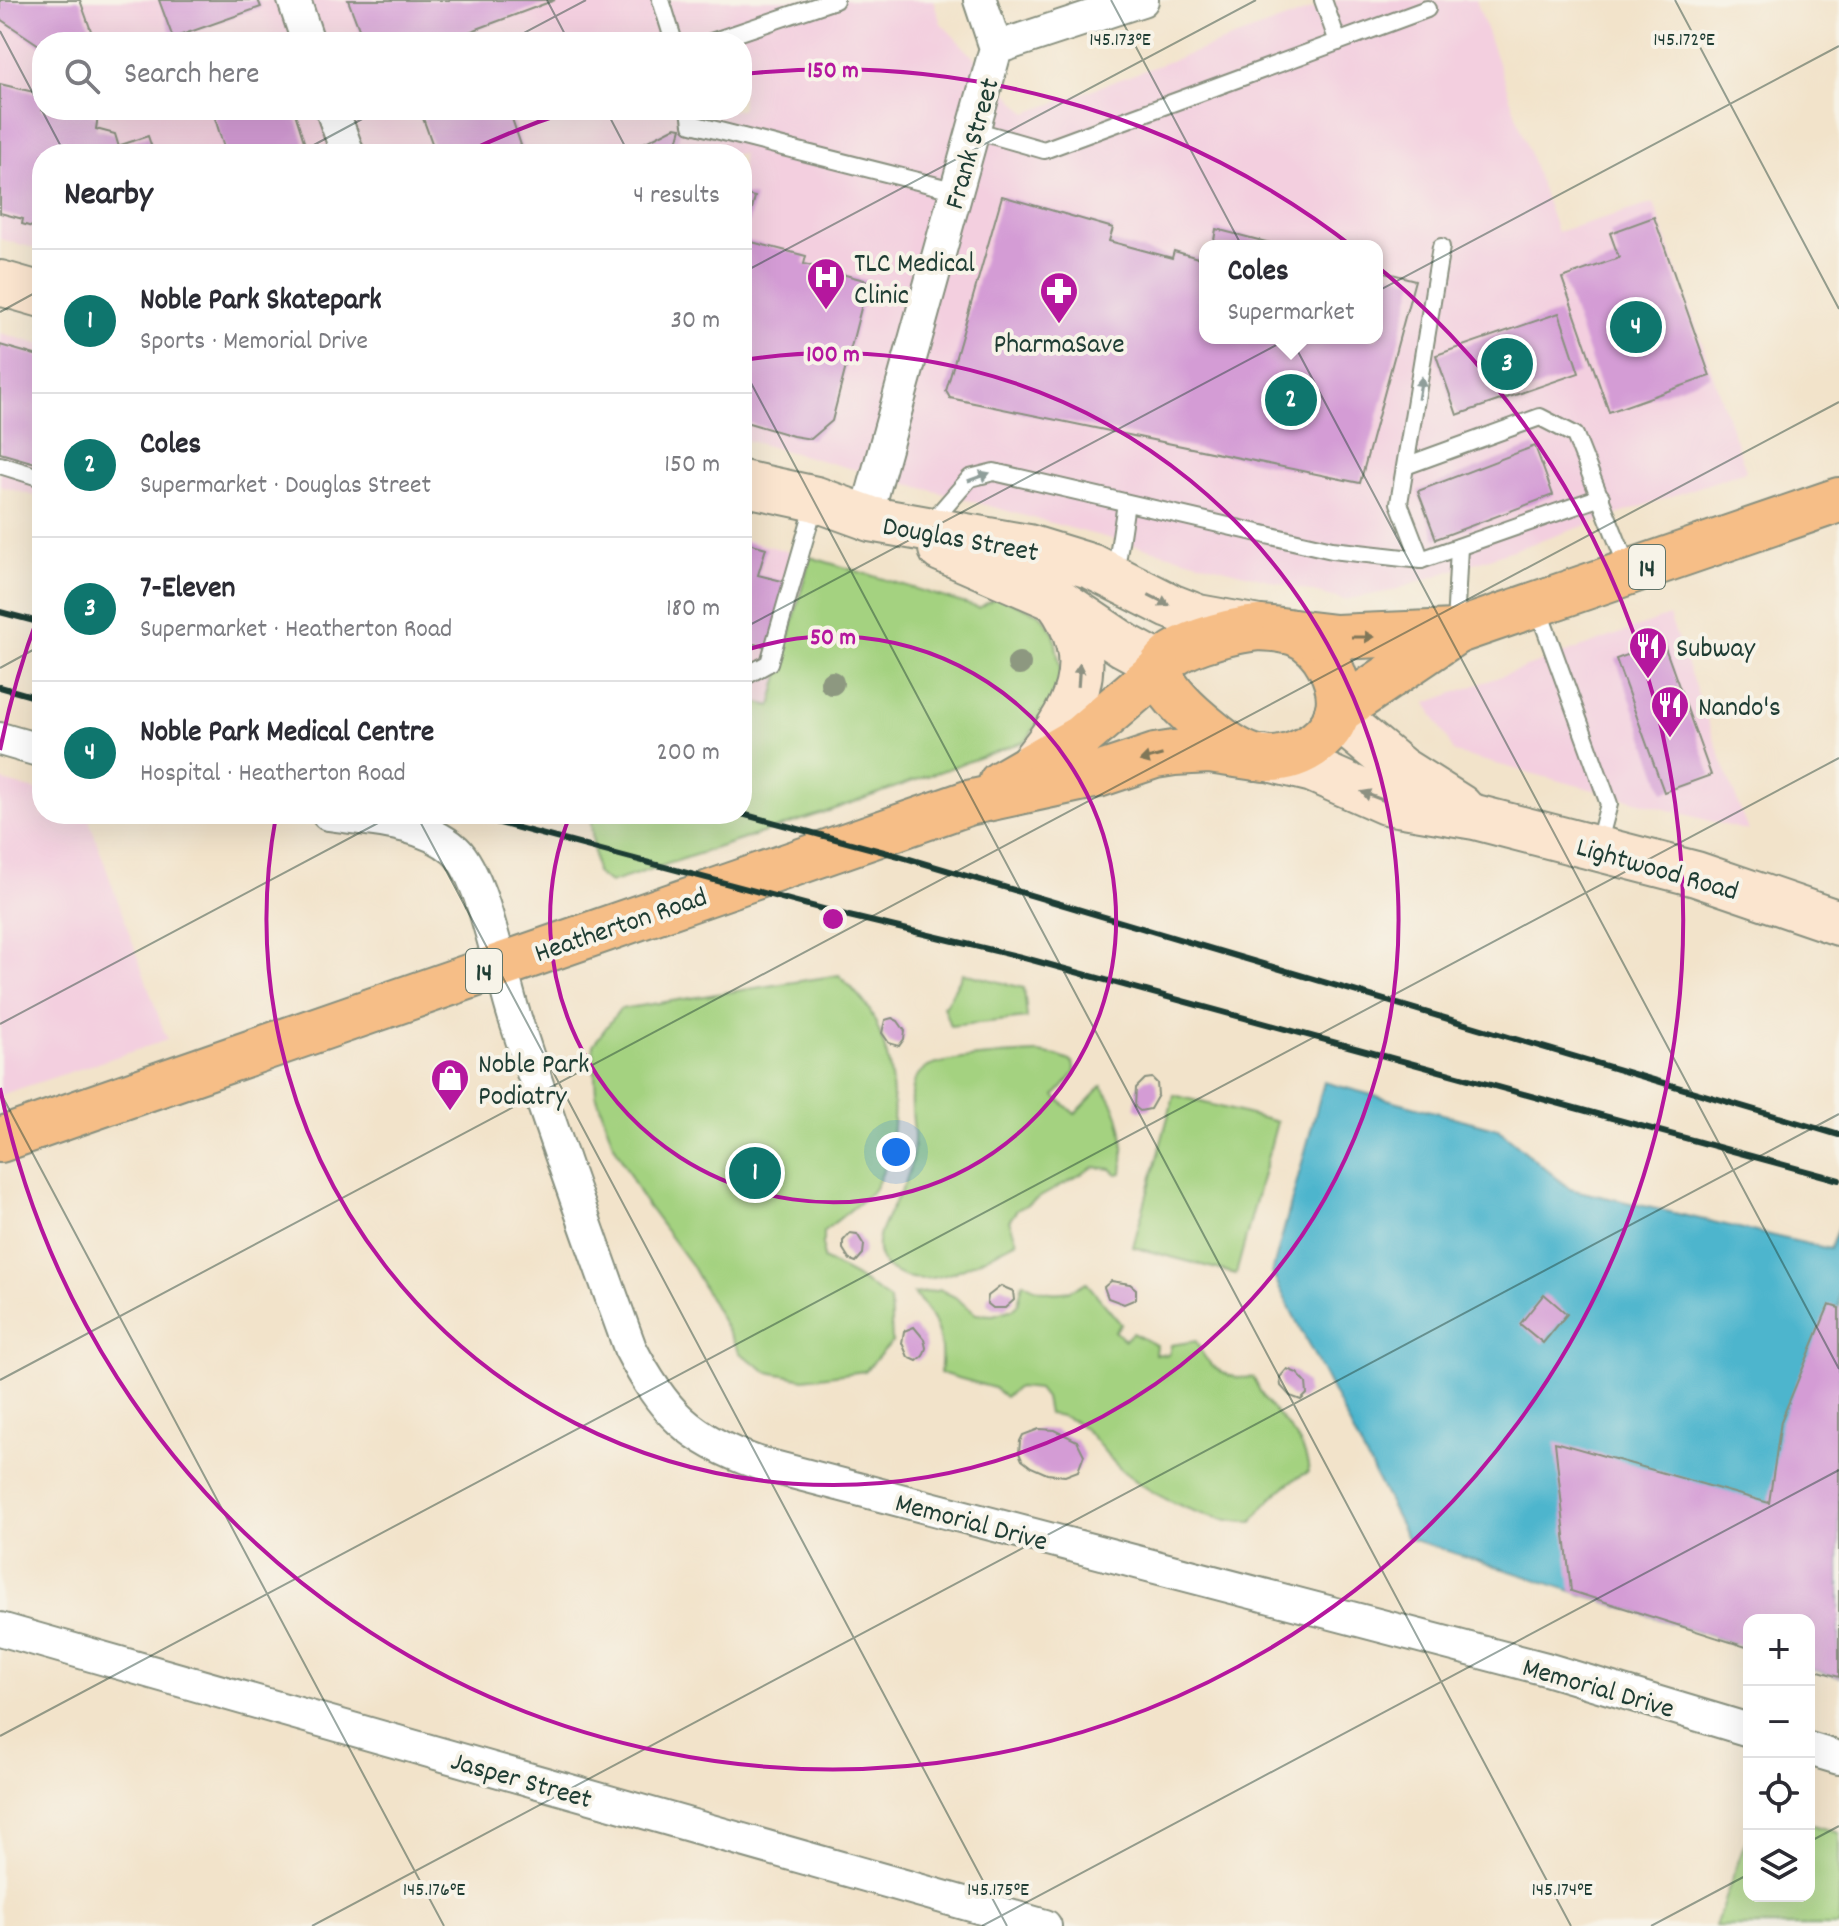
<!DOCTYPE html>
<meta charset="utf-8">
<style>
body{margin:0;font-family:Dekko,sans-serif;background:#f2f2f3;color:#2b2b33}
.controls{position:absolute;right:24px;bottom:24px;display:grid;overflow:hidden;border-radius:16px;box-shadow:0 8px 32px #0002}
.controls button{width:72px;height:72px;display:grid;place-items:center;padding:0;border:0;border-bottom:2px solid #e1e1e2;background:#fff;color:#2b2b33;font:40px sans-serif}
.you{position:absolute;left:896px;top:1152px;width:28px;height:28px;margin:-20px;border:6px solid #fff;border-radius:50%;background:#1a73e8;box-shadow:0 0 0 12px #1a73e833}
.badge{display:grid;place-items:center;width:52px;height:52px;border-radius:50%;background:#0f766e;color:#fff;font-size:26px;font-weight:700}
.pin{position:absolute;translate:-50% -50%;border:4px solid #fff;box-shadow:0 2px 8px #0006}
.popup{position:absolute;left:1199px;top:240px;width:184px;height:104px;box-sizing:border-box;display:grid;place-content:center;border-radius:16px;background:#fff;filter:drop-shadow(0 2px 6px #0005);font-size:26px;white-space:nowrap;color:#7c7c81}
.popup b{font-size:30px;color:#2b2b33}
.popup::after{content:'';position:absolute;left:50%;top:100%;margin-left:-16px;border:16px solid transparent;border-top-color:#fff}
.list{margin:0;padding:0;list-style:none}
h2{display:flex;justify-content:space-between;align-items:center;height:104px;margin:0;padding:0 32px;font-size:34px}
h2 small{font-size:26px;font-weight:400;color:#7c7c81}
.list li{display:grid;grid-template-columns:52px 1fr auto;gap:24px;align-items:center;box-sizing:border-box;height:144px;padding:0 32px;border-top:2px solid #e1e1e2}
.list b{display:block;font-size:30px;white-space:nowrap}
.list p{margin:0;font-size:26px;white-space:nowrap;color:#7c7c81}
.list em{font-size:26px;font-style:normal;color:#7c7c81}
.icon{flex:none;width:44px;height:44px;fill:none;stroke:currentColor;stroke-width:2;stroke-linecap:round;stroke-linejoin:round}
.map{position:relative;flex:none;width:1839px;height:1926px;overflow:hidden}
.search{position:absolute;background:#fff;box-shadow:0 8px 32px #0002;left:32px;top:32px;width:720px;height:88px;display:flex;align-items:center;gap:20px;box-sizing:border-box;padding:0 28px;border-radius:32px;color:#7c7c81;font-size:30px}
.panel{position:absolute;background:#fff;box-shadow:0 8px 32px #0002;left:32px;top:144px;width:720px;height:680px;border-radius:32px}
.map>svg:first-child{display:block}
.built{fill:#f3cfdf;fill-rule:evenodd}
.green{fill:#a4d280;stroke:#62885a;stroke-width:2}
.water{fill:#4eb5cd;stroke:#367980;stroke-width:2}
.building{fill:#d49cd5}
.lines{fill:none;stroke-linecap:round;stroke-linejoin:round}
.service-casing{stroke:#88907f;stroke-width:20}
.minor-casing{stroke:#88907f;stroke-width:36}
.secondary-casing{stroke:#88907f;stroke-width:48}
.primary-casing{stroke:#88907f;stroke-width:48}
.service{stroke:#fff;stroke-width:16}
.minor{stroke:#fff;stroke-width:32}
.secondary{stroke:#fbe5cf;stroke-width:44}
.primary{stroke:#f6be87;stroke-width:44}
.rail{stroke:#1f3d34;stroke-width:6}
.tree{fill:#8d9880}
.oneway{fill:#8f9e9a}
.oneway2{fill:#8d9182}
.oneway3{fill:#807759}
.ticks{fill:none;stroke:#1f3d34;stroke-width:2;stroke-opacity:0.45}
.ring{fill:none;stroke:#b5179e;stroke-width:4}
.labels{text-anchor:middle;stroke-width:8;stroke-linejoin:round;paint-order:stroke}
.shield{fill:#f7f3e8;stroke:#60746a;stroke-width:2}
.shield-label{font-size:26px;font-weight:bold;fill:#1f3d34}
.street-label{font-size:28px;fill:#1f3d34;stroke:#f7f3e8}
.poi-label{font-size:28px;fill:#1f3d34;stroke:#f7f3e8;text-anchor:start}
.ticks-label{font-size:20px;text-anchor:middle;fill:#1f3d34;stroke:#f7f3e8;stroke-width:8;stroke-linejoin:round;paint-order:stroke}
.centre{fill:#b5179e;stroke:#f7f3e8;stroke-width:4}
.ring-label{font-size:24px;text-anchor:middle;font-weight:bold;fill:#b5179e;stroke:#f7f3e8;stroke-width:8;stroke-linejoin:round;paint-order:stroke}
</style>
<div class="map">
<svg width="1839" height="1926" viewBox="0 0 1839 1926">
<rect width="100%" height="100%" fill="#f7f3e8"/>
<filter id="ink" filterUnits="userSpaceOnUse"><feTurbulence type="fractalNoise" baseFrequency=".0125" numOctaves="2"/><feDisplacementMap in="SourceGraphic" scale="16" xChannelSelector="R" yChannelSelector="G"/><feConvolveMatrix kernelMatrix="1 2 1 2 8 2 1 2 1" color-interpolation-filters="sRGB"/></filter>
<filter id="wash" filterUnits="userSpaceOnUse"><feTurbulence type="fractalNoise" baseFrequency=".006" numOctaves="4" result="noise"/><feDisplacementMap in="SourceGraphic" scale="32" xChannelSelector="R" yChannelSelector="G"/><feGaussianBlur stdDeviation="1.8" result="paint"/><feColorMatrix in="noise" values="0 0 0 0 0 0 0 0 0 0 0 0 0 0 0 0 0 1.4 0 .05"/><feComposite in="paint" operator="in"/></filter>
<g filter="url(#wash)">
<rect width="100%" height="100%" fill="#f2e3ca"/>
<g class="built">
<path d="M0 0H933L941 23 1027 113 1338 0H1476L1557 232 1654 203 1746 471 1392 591 1344 600 1070 528 742 439V154H42V250L0 239ZM42 42H742V110H42ZM1205 246H1377V338H1205Z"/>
<polygon points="0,333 42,345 42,498 0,486"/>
<polygon points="742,539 810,557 771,707 742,698"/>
<polygon points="1669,616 1748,831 1455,753 1426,703"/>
<polygon points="0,780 42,792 42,814 87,814 167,1040 0,1095"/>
</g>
<g class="green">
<polygon points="810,557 979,608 998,596 1040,614 1054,633 1063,684 1026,741 826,812 610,883 596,873 590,814 742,814 742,699 771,706"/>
<polygon points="963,973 1024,988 1027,1018 950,1026 943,1006 946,1004"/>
<path d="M839 975C849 986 864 999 871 1013 896 1063 904 1137 875 1188 871 1195 833 1223 823 1232V1259L855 1276 890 1300 892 1342 865 1371 804 1379 768 1372 740 1353 691 1265 643 1200 612 1141 596 1094 593 1045 620 1009Z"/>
<path d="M1038 1053 1057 1056 1073 1062 1075 1073 1055 1096 1075 1114 1102 1086C1122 1113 1126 1140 1122 1173L1117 1174 1111 1169 1094 1167 1017 1210 1009 1221 1017 1241C982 1258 930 1296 891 1270 855 1246 903 1200 909 1171 912 1161 914 1151 914 1141 915 1121 904 1084 923 1070 941 1057 1015 1054 1038 1053Z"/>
<polygon points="1174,1095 1277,1122 1236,1274 1133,1247"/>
<path d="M1023 1282C1045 1295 1065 1297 1086 1282L1121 1324 1115 1331 1125 1340 1132 1333 1156 1345 1155 1354 1169 1355 1171 1345 1196 1341C1206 1366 1225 1381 1253 1377 1258 1387 1262 1397 1269 1405 1287 1426 1306 1442 1309 1472 1288 1480 1264 1503 1253 1522 1209 1522 1158 1500 1124 1472 1097 1450 1089 1416 1048 1414L1045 1398 1038 1389 1018 1387 1005 1397 994 1388 940 1373C945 1341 936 1317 914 1294L941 1290 955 1297 976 1314 993 1315 1013 1309 1018 1304Z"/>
<polygon points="1809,1824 1839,1833 1839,1926 1715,1926 1749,1832 1749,1896 1809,1896"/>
</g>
<polygon class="water" points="1324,1082 1498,1129 1570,1189 1830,1249 1839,1224 1839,1677 1809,1668 1809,1620 1749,1620 1749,1648 1407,1538 1272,1273"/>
<g id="blocks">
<g class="building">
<polygon points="0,0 80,0 95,42 42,42 42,47 0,19"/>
<polygon points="159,0 258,0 261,7 173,38"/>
<polygon points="348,0 555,0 442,42 364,42"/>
<polygon points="0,84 42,94 42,110 77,110 98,116 96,129 115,134 121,154 42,154 42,230 22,224 23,219 0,213"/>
<polygon points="230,110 294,110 308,154 226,154 214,115"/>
<polygon points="420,110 509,110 524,154 436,154"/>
<polygon points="675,127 681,128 674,154 634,154 636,147"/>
<polygon points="148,136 154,154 124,154 121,145"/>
<polygon points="742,194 755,197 744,240 806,256 804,264 868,281 832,421 811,439 793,436 742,421"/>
<polygon points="1002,196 1113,228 1109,241 1172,258 1174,251 1205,260 1205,338 1377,338 1377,270 1415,280 1360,483 950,398 946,391"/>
<polygon points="1654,217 1710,376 1609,412 1562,278 1619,258 1610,233"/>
<polygon points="1216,229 1278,245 1278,246 1213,246"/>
<polygon points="1559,313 1579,373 1457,415 1436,355"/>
<polygon points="0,345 42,357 42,465 0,453"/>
<polygon points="1535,446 1553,495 1436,539 1418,491"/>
<polygon points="742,541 766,548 758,575 790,583 772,648 750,643 747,654 742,652"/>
<polygon points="1663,642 1711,775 1664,792 1616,659"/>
<polygon points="892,1018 898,1021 905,1031 904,1039 899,1046 889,1043 882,1033 885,1020"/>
<polygon points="1152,1078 1157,1083 1158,1095 1150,1109 1140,1111 1135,1107 1136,1088 1145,1079"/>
<polygon points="850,1233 857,1234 864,1245 863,1254 856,1262 850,1260 843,1249 843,1241"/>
<polygon points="1111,1281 1130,1284 1136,1289 1136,1299 1124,1304 1108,1298 1104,1287"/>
<polygon points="1001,1286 1013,1291 1014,1300 1005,1308 993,1308 987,1303 988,1296"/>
<polygon points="1544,1294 1567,1314 1543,1343 1520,1324"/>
<polygon points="1829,1305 1839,1308 1839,1677 1809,1668 1809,1620 1749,1620 1749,1648 1571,1591 1555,1442 1769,1503 1781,1421"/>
<polygon points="914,1327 924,1339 926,1348 923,1356 917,1361 908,1357 902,1343 904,1331"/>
<polygon points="1287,1369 1297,1373 1306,1383 1307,1394 1301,1400 1290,1396 1281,1386 1280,1377"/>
<polygon points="1039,1429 1055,1430 1077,1441 1084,1455 1078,1471 1065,1476 1047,1474 1031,1467 1022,1460 1019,1453 1020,1441 1023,1435"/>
</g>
</g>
</g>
<g filter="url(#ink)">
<use href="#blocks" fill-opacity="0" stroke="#88907f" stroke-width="2"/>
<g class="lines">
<defs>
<g id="service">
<polyline points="661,0 674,42"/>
<polyline points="1323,0 1338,42"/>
<polyline points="711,42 835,0"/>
<polyline points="690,110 692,124 957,191"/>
<polyline points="974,130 1044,150 1427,9"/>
<polyline points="0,465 42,478"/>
<polyline points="1408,465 1540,417 1575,435 1629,571"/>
<polyline points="929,525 970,478 994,472 1332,550 1421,560 1601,497"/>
<polyline points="1421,560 1399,503 1441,247"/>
<polyline points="1115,576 1126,503"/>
<polyline points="1537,606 1609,804 1598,845"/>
<polyline points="1455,627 1459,547"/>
<polyline points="742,678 769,663 815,503"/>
</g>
<g id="minor">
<polyline points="294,0 308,42"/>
<polyline points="996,48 1142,0"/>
<polyline points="332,110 348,154"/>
<polyline points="866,517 996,48 980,0"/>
<polyline points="0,739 42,751"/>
<path d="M328 814C370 820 422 821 455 850 483 876 501 975 514 1015 550 1127 590 1238 630 1348 663 1412 689 1439 758 1463L1546 1669 1749 1730"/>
<polyline points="0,1629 1045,1926"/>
<polyline points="1809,1749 1839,1758"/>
</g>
<g id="secondary">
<polyline points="0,283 42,295"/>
<polyline points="742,483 816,499 866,517"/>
<polyline points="870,519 1028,547 1093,567 1170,606 1198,617 1259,628"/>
<polyline points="941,549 1056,599 1124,645 1161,665"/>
<polyline points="1336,716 1400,769 1460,807"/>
<polyline points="1264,758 1313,770 1386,802 1475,817 1696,874 1839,923"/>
<path d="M1030 766C1074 713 1104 663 1056 599"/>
</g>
<g id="primary">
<path d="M1259 628C1271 629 1283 629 1295 633 1324 644 1345 684 1337 714 1328 744 1288 764 1258 758 1241 754 1224 742 1211 731 1192 716 1167 694 1159 672 1165 645 1235 630 1259 628Z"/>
<polyline points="1285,631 1335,637 1455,632 1839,500"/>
<polyline points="1337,712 1454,633"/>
<polyline points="1001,783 1081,737 1159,670"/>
<polyline points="0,1140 968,803 1098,775 1155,756 1174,753 1209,751 1256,758"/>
</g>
</defs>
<use href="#service" class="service-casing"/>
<use href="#minor" class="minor-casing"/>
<use href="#secondary" class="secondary-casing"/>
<use href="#primary" class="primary-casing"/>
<use href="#service" class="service"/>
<use href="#minor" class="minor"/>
<use href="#secondary" class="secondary"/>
<use href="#primary" class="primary"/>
<g class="rail">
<polyline points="0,612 42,623"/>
<polyline points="0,687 42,699"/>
<polyline points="466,814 849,916 1021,957 1839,1180"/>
<polyline points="742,814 899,856 1839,1135"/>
</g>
</g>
<g class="tree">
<circle cx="1019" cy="664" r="12"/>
<circle cx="832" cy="683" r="12"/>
</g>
<defs><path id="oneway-solid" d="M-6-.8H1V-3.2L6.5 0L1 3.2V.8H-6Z" transform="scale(2)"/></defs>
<g class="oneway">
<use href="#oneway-solid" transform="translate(1420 388) rotate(-81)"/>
<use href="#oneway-solid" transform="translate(979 477) rotate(-20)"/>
</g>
<g class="oneway2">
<use href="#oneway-solid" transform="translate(1159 600) rotate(27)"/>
<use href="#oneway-solid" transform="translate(1079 675) rotate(-86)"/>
<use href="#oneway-solid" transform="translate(1372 796) rotate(-159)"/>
</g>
<g class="oneway3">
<use href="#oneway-solid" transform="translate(1363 637)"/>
<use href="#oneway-solid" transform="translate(1151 758) rotate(164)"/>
</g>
</g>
<path class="ticks" d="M547 0 569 42M1111 0 1839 1369M1675 0 1839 309M0 31 65 154M507 42 586 0M606 110 629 154M297 154 379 110M742 273 1256 0M0 312 42 289M742 366 1571 1926M742 629 1839 46M0 668 42 645M416 814 1007 1926M0 1024 395 814M0 1092 444 1926M0 1380 1839 402M0 1736 1839 758M1809 1842 1839 1826M312 1926 1839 1114M982 1926 1839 1470M1651 1926 1749 1874"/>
<g class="ring">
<path d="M743 651A283 283 0 1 1 570 815"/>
<path d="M744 360A566 566 0 1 1 276 816"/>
<path d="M0 750A850 850 0 0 1 39 614M467 152A850 850 0 0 1 570 111M744 74A850 850 0 1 1 0 1088"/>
</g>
<defs>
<symbol id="hospital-pin" viewBox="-11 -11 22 30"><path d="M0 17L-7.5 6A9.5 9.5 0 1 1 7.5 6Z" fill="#b5179e" stroke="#f7f3e8"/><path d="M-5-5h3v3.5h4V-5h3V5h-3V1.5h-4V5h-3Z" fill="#fff"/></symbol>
<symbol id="pharmacy-pin" viewBox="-11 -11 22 30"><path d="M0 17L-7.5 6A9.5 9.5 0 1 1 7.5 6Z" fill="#b5179e" stroke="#f7f3e8"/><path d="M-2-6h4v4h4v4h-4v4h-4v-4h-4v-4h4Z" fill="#fff"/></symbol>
<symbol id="restaurant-pin" viewBox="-11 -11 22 30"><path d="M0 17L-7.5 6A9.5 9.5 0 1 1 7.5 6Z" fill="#b5179e" stroke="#f7f3e8"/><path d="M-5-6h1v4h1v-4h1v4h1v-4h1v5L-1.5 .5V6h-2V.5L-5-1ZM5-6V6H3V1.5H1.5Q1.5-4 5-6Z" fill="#fff"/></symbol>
<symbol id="shop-pin" viewBox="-11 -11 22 30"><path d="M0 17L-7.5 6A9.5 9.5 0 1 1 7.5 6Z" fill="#b5179e" stroke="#f7f3e8"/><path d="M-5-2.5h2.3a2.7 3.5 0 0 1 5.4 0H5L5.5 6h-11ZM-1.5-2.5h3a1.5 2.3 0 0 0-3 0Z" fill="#fff"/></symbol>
</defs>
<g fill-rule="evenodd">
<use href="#hospital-pin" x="804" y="255" width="44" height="60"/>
<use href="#pharmacy-pin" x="1037" y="269" width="44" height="60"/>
<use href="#restaurant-pin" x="1626" y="624" width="44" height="60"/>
<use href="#restaurant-pin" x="1648" y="683" width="44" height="60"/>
<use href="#shop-pin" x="428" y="1056" width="44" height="60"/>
</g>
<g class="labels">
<g class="shield">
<rect x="1629" y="545" width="36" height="44" rx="6"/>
<rect x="466" y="949" width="36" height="44" rx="6"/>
</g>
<g class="shield-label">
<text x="1647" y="576">14</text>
<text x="484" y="980">14</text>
</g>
<g class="street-label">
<text transform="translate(970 143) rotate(-74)" y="10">Frank Street</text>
<text transform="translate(961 537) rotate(10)" y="10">Douglas Street</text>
<text transform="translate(1658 867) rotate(16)" y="10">Lightwood Road</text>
<text transform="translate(620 923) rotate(-19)" y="10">Heatherton Road</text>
<text transform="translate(972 1520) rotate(15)" y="10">Memorial Drive</text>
<text transform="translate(1599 1686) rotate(16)" y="10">Memorial Drive</text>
<text transform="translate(522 1778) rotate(16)" y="10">Jasper Street</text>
</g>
<g class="poi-label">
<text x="854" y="271">TLC Medical<tspan x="854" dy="32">Clinic</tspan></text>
<text x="1059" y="352" text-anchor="middle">PharmaSave</text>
<text x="1676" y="656">Subway</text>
<text x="1698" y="715">Nando's</text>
<text x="478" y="1072">Noble Park<tspan x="478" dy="32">Podiatry</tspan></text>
</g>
</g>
<g class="ticks-label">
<text x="1120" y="45">145.173°E</text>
<text x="1684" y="45">145.172°E</text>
<text x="434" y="1895">145.176°E</text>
<text x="998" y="1895">145.175°E</text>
<text x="1562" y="1895">145.174°E</text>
</g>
<circle cx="833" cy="919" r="12" class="centre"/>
<g class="ring-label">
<text x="833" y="77">150 m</text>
<text x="833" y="361">100 m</text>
<text x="833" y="644">50 m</text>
</g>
</svg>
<div class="controls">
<button>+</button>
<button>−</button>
<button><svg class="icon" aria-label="locate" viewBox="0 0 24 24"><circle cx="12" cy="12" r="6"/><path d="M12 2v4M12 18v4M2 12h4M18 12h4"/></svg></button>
<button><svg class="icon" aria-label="layers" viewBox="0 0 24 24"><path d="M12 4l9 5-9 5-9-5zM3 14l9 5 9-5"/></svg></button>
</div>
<div class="you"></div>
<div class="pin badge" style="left:755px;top:1173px">1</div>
<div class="pin badge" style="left:1291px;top:400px">2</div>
<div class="popup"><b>Coles</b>Supermarket</div>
<div class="pin badge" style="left:1507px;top:364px">3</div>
<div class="pin badge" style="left:1636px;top:327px">4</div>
<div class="search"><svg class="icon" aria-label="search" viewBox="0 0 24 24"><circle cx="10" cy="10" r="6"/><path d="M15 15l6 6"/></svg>Search here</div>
<section class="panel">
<h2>Nearby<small>4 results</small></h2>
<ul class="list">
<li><span class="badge">1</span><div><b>Noble Park Skatepark</b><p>Sports · Memorial Drive</p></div><em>30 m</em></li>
<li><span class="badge">2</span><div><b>Coles</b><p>Supermarket · Douglas Street</p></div><em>150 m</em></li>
<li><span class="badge">3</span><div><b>7-Eleven</b><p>Supermarket · Heatherton Road</p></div><em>180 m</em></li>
<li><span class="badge">4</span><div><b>Noble Park Medical Centre</b><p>Hospital · Heatherton Road</p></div><em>200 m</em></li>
</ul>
</section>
</div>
